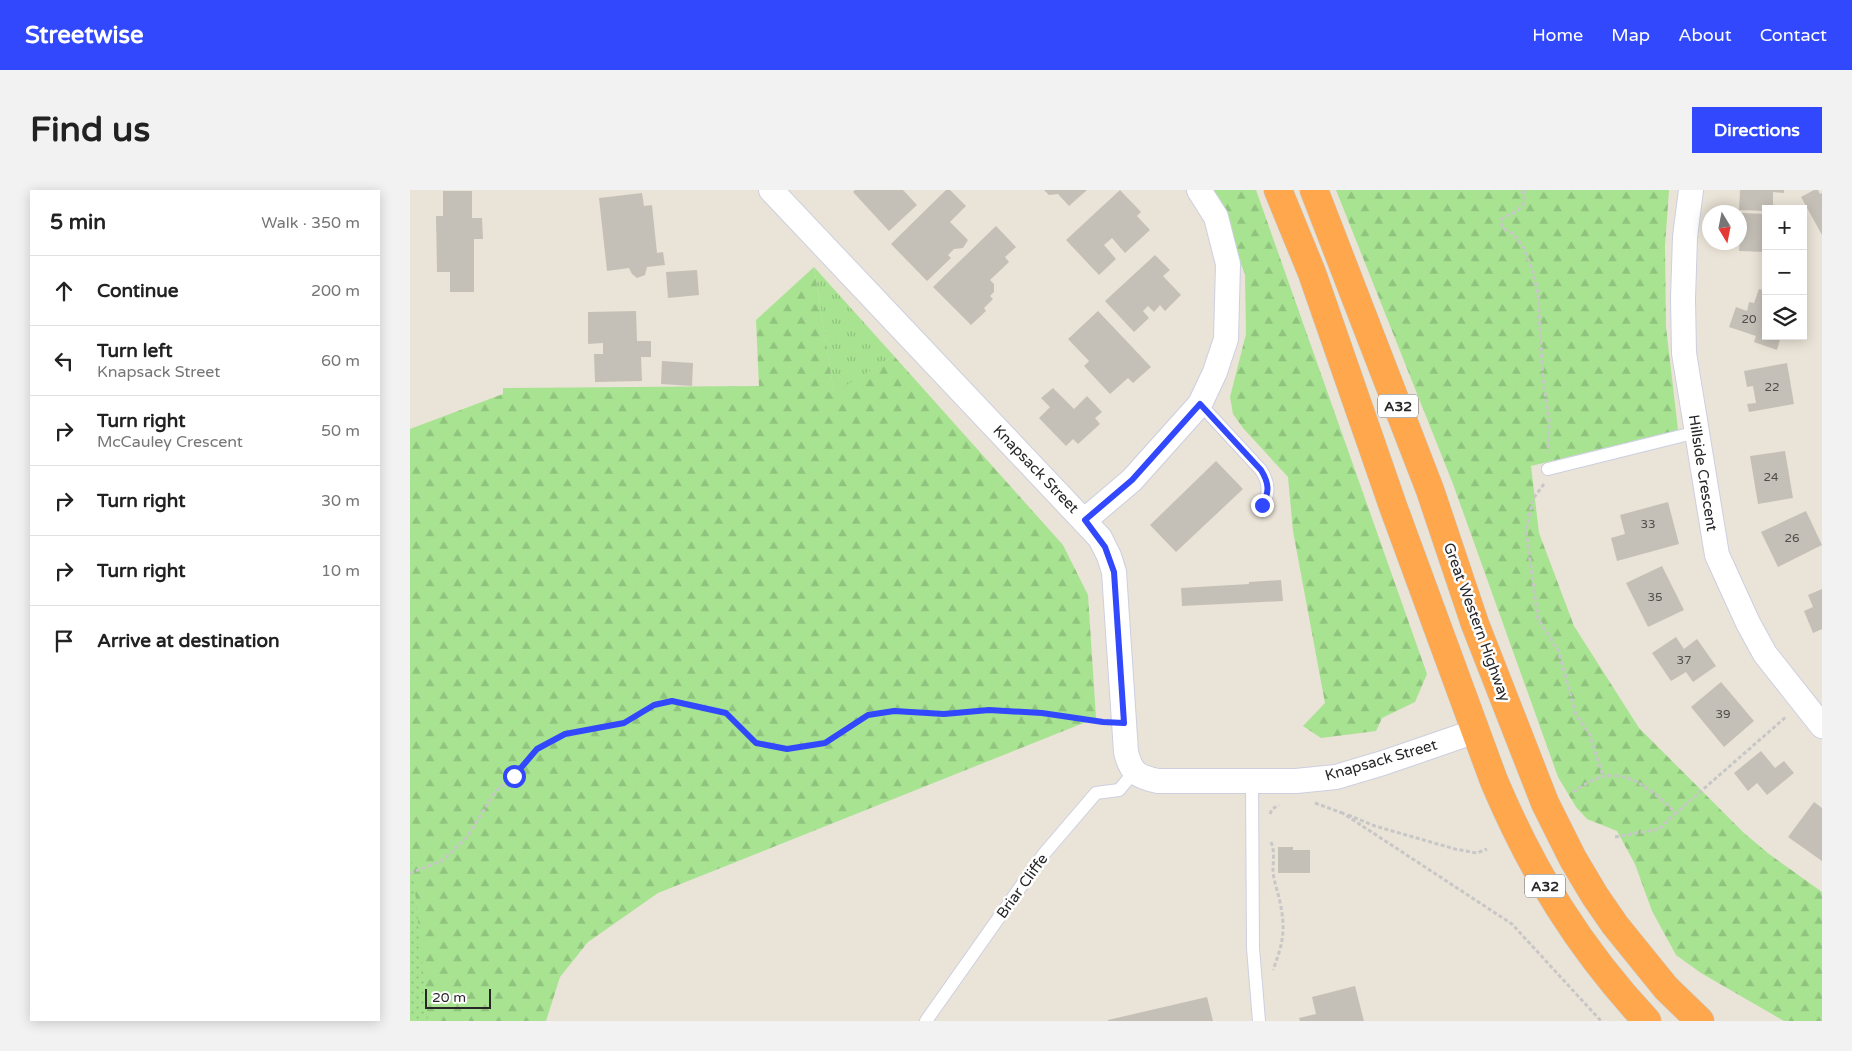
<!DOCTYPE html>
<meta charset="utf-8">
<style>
body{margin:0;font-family:"Varela Round",sans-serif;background:#f2f2f2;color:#222}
.controls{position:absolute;right:15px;top:15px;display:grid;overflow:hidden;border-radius:0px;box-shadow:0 2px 12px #0003}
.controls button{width:45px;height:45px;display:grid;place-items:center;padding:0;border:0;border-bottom:1px solid #e0e0e0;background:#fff;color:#222;font:25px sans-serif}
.compass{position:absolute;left:1292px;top:15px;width:45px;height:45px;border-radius:50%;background:#fff;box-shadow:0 2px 12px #0003;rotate:170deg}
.scale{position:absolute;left:15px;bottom:12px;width:66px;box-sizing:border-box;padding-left:5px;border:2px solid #272727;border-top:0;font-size:14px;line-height:18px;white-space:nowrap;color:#272727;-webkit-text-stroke:4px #fff;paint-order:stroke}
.stop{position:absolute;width:15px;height:15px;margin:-11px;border:4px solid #3148fd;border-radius:50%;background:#fff}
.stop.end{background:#3148fd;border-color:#fff;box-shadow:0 1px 5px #0008}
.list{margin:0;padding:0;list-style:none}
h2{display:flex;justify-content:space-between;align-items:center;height:65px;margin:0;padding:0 20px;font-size:21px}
h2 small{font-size:16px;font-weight:400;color:#767676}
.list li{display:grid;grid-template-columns:32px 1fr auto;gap:15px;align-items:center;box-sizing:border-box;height:70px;padding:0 20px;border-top:1px solid #e0e0e0}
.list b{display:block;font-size:19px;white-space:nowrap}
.list p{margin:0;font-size:16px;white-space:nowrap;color:#767676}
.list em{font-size:16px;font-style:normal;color:#767676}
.icon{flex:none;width:28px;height:28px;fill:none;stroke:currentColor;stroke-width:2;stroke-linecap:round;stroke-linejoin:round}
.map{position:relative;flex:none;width:1412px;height:831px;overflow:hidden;border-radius:0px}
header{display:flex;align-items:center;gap:30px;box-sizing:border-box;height:70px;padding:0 25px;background:#3148fd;color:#fff}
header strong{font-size:24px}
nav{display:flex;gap:28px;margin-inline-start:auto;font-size:18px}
.intro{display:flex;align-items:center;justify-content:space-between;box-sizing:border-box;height:120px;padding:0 30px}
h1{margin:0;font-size:35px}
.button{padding:12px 22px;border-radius:0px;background:#3148fd;color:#fff;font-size:18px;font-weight:700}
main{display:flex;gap:30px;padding:0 30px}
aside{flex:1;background:#fff;border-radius:0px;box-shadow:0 2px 12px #0003}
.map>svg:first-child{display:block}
.grass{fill:url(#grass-tufts)}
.forest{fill:url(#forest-firs)}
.park{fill:url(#park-dots)}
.building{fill:#c5c0b7}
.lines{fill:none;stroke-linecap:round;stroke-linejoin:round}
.lane-casing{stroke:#cdcfe1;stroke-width:14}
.street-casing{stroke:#cdcfe1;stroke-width:26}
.highway-casing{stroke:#c7c7c7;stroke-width:29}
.path{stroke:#c7c7c7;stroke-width:3;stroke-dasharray:4 2.5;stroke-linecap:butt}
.lane{stroke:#fff;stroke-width:12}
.street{stroke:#fff;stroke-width:24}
.highway{stroke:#ffa74d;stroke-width:28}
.route{stroke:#3148fd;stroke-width:6}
.labels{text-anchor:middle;stroke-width:5;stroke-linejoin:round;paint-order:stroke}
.number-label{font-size:12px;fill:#4e4d4b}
.shield{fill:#fff;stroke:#686868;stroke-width:1}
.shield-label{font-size:14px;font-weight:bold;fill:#272727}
.street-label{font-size:15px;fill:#272727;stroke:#fff}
</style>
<header>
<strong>Streetwise</strong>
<nav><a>Home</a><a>Map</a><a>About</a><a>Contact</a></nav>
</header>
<div class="intro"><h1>Find us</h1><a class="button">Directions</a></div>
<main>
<aside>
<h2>5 min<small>Walk · 350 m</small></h2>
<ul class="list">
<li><svg class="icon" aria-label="ahead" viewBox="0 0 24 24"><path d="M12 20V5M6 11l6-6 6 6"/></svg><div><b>Continue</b></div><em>200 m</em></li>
<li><svg class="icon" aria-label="left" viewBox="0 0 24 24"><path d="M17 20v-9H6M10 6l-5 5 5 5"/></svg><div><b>Turn left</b><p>Knapsack Street</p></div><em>60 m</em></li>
<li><svg class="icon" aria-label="right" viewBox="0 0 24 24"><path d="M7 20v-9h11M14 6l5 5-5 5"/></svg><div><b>Turn right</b><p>McCauley Crescent</p></div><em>50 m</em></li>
<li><svg class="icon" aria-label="right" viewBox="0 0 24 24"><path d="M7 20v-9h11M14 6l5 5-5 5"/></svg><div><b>Turn right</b></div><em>30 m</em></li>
<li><svg class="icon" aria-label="right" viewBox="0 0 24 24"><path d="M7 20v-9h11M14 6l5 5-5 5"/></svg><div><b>Turn right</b></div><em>10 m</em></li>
<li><svg class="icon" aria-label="arrive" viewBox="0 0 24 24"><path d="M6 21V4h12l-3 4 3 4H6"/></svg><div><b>Arrive at destination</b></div></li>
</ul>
</aside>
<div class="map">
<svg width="1412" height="831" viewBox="0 0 1412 831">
<defs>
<pattern id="grass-tufts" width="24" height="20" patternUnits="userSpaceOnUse" patternTransform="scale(1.25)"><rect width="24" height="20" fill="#a7e391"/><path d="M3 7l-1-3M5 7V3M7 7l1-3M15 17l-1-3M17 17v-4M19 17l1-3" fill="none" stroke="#90c37d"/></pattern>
<pattern id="forest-firs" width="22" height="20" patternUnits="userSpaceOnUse" patternTransform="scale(1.25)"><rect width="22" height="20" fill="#a7e391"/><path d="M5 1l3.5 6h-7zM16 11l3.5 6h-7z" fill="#90c37d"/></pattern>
<pattern id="park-dots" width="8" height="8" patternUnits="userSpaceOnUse" patternTransform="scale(1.25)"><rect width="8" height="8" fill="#a7e391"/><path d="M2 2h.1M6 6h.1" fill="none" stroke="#90c37d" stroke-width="1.8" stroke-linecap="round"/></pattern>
</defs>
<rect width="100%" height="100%" fill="#eae3d7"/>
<polygon class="grass" points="404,77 484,166 424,204"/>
<g class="forest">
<polygon points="800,0 846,0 1017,484 1005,512 972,528 966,541 911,548 893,536 915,513 883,341 878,287 833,238 823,224 820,207 836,144 835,84 805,9"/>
<polygon points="926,0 1259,0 1255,56 1256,137 1268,240 1121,276 1129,343 1164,436 1229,538 1334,643 1359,664 1412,702 1412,831 1374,831 1291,783 1266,765 1242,721 1225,674 1207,641 1177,629 1166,617 1148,587 1043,294"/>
<polygon points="404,77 424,203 484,166 653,355 678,405 686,528 248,703 178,752 150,787 136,831 0,831 0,239 93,204 93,198 349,196 346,130"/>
</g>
<polygon class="park" points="0,650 18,831 0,831"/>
<g class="building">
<polygon points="445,0 493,0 507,15 479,41 443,2"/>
<polygon points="536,0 540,0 556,16 540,32 558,50 553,58 544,59 538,65 541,68 517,91 481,54"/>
<polygon points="634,0 677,0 659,16 648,4 639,5"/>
<polygon points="710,0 731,22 727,26 740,40 715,63 702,48 694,55 706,69 689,85 656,50"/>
<polygon points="1330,0 1374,0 1374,3 1363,2 1363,19 1356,19 1356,21 1329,20"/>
<polygon points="1404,0 1408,0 1410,4 1412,3 1412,45 1391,7"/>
<polygon points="33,1 62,1 62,28 72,28 73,49 64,49 64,102 40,102 40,82 27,82 26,26 33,26"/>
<polygon points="232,3 234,16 242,15 247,63 253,62 255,75 237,77 235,85 227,88 222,84 219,78 197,81 189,8"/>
<polygon points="1331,23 1356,24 1356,62 1329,61"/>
<polygon points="586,36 606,57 595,67 599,72 580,90 584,94 584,102 580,106 583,109 574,118 576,121 561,135 523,97"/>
<polygon points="745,65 760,80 753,86 771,105 755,121 750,115 744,122 738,116 733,121 739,128 724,142 695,111"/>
<polygon points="287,80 289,105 258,108 256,82"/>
<polygon points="1349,99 1356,101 1356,146 1371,146 1367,160 1344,152 1346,146 1319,137 1326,117 1337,121 1339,112 1344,113"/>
<polygon points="226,121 227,151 241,151 241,167 231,167 232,191 185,192 184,164 193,164 193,153 178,154 178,122"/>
<polygon points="688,121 741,177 723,193 718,188 700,204 674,176 679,171 658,149"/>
<polygon points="252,171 283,173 282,196 251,194"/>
<polygon points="1377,173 1384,214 1339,222 1337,214 1346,213 1343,196 1337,197 1334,181"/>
<polygon points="643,198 664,219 677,206 692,222 685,228 690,234 668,254 663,249 656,256 629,228 640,217 631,208"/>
<polygon points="1375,261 1383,308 1348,314 1340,266"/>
<polygon points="806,271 833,299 766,362 740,335"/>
<polygon points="1258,312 1269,354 1207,371 1201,348 1215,344 1210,325"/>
<polygon points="1396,321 1412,355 1368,377 1351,342"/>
<polygon points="1252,376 1274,420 1238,437 1216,393"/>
<polygon points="871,390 873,411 772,416 771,398 839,394 839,392"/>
<polygon points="1412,399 1412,439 1403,443 1394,421 1403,417 1398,405"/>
<polygon points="1266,447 1274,459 1287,449 1306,476 1283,492 1276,482 1261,491 1242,463"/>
<polygon points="1311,492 1344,531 1314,557 1281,517"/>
<polygon points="1351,561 1365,578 1374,571 1384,583 1357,605 1347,593 1338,601 1324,583"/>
<polygon points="1404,612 1412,618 1412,671 1378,647"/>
<polygon points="868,657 883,657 883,660 900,660 900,683 868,683"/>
<polygon points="945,796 954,831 890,831 889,828 906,824 902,807"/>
<polygon points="797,807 803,831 698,831 698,830"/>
</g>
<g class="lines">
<defs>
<g id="lane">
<path d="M790 214 851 280C860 294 860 306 850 319"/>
<polyline points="1138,279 1287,242"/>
<polyline points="842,592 843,758 849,831"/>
<polyline points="516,831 633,665 686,603 709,600 724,582"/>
</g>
<g id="street">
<path d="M361 0 690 348 699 366 704 382 716 562C721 583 728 587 748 591H886L926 587 973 573 1066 541"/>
<polyline points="1281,0 1275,47 1273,109 1274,163 1307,365 1338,433 1355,464 1412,536"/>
<polyline points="675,330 722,290 790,214 805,182 816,149 818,74 806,27 789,0"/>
</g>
<g id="highway">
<path d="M868 0 902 83 984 319 1084 591C1123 683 1169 758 1237 831"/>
<polyline points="904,0 1020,300 1065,434 1135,613 1163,669 1185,706 1205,735 1256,798 1290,831"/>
</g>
</defs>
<use href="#lane" class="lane-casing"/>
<use href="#street" class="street-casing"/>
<use href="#highway" class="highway-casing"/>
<g class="path">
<polyline points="1113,0 1115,12 1107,21 1092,29 1092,38 1103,44 1114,58 1122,79 1128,104 1133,190 1139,230 1138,262"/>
<polyline points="1134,294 1123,309 1116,341 1128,429 1148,460 1166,524 1180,545 1193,586"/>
<path d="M1163 602C1172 596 1181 590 1191 587 1221 579 1247 605 1266 623L1377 526"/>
<polyline points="905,613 932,623"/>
<polyline points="931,622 1102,734 1191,831"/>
<polyline points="860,624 862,619 869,615"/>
<polyline points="938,625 965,636 1045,659 1067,663 1077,659"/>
<polyline points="1205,647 1249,639 1266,623"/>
<path d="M861 652C865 661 863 672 863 682 864 692 868 702 870 712 876 741 873 753 863 780"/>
<polyline points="0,683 32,671 57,647 85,602 104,586 127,559 155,544 214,533 244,515 262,511 316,523 346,553 377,559 415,553 458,525 484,521 534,524 579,520 632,523 692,532"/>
</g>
<use href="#lane" class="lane"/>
<use href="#street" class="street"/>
<use href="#highway" class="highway"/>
</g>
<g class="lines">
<path class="route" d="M104 586 127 559 155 544 214 533 244 515 262 511 316 523 346 553 377 559 415 553 458 525 484 521 534 524 579 520 632 523 693 532 714 533 704 382 695 357 675 330 722 290 790 214 851 280C859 293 860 302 852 315"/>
</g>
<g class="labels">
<g class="number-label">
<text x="1339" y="133">20</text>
<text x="1362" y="201">22</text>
<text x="1361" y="291">24</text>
<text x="1238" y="338">33</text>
<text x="1382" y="352">26</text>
<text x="1245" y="411">35</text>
<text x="1274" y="474">37</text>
<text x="1313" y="528">39</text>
</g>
<g class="shield">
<rect x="968" y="204.5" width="40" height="23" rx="4"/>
<rect x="1115" y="684.5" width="40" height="23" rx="4"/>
</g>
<g class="shield-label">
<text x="988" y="221">A32</text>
<text x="1135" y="701">A32</text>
</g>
<g class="street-label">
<text transform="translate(626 279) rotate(46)" y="5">Knapsack Street</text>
<text transform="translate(1293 283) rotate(81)" y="5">Hillside Crescent</text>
<text transform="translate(1067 432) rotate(70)" y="5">Great Western Highway</text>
<text transform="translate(971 570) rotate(-16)" y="5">Knapsack Street</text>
<text transform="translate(612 696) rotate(-54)" y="5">Briar Cliffe</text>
</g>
</g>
</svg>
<div class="controls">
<button>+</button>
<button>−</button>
<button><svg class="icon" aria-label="layers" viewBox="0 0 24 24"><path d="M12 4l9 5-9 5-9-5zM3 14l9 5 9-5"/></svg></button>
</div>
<svg class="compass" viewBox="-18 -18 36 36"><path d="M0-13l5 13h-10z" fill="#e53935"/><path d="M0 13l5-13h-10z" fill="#767676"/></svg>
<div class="scale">20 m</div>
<div class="stop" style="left:104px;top:586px"></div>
<div class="stop end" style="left:852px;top:315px"></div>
</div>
</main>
